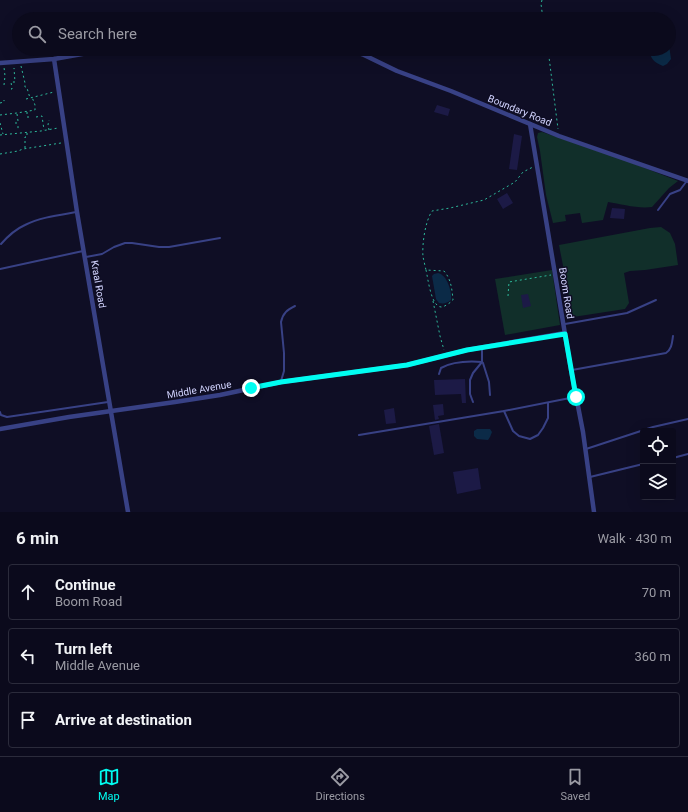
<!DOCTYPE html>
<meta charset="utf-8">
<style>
body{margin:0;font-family:Roboto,sans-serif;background:#191829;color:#f1f3f6}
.controls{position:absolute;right:12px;bottom:12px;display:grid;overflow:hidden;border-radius:4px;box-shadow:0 4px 16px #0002}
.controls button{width:36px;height:36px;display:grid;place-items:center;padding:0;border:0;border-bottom:1px solid #2b2b3b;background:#0b0a1c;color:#f1f3f6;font:20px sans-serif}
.stop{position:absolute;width:12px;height:12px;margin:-9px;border:3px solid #00fdf1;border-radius:50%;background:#fff}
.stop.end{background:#00fdf1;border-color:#fff;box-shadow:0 1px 4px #0008}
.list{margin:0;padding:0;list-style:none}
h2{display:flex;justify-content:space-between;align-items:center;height:52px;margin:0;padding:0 16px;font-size:17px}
h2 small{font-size:13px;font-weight:400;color:#9a9aa3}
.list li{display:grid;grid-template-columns:26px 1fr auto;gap:12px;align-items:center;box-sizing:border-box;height:56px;margin:0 8px 8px;padding:0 8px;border:1px solid #2b2b3b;border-radius:4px}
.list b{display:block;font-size:15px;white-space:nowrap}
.list p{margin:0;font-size:13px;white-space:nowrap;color:#9a9aa3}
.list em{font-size:13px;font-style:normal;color:#9a9aa3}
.icon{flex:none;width:22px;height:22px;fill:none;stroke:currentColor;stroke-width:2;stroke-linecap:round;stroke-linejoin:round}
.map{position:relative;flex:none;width:688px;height:512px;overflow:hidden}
.search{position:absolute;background:#0b0a1c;box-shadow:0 4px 16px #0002;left:12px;right:12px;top:12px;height:44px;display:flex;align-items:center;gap:10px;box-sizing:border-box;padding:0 14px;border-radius:22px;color:#9a9aa3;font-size:15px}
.sheet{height:244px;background:#0b0a1c}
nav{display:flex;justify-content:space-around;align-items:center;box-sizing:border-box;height:56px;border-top:1px solid #2b2b3b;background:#0b0a1c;font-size:11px;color:#9a9aa3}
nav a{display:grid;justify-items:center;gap:2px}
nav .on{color:#00fdf1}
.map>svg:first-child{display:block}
.green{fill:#112f2a}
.water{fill:#0b2a47}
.building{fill:#1c1a46}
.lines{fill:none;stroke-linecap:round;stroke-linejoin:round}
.path{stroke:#2db99b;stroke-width:1;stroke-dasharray:2 3;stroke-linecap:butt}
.lane{stroke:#384185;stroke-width:2}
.street{stroke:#384185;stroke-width:4.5}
.route{stroke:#00fdf1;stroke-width:5}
.labels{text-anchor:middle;stroke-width:3;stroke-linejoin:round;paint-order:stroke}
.street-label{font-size:10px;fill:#d2d4ff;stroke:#0f0e25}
</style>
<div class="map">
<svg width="688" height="512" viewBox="0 0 688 512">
<rect width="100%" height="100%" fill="#0f0e25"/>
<g class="green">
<path d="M542 132 627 161 678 181 669 188 652 207C638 209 621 204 608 202L603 220 582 223 580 213 565 215 566 221 553 223 546 195 540 151 537 137 538 133Z"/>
<polygon points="661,227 670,233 675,244 678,265 645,270 630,271 624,273 629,303 625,309 573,317 559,245 650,228"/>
<polygon points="552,270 560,325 505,335 495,279"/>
</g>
<g class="water">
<path d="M669 45 671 59 667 64 663 66C653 62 651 59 649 49H669Z"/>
<path d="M438 273C447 275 452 291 451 300 447 303 444 304 439 303L436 299 432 276 434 274Z"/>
<polygon points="477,429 490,429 492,432 490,437 488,440 477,439 474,436 474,431"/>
</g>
<g class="building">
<polygon points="437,105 450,109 448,116 434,112"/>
<polygon points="514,134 522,136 517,170 509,169"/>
<polygon points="507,193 513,203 503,209 497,199"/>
<polygon points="612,208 625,209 624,219 610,218"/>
<polygon points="528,294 531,306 523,308 521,295"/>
<polygon points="465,379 466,403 462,403 461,394 435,395 434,380"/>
<polygon points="443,404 444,415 438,416 439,419 435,420 433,405"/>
<polygon points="394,408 396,423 386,424 384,410"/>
<polygon points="439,424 444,453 434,455 429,426"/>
<polygon points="478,468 481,489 457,494 453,472"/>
</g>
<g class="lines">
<g class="path">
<polyline points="542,0 541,4 543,19"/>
<polyline points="548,49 558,129"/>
<polyline points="21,66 25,83 25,87 27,88 30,98"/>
<polyline points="4,85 5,76 4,67"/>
<polyline points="11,89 12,89 11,82 15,82 14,68"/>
<polyline points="26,99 54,92"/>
<polyline points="0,103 4,102 4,100"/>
<polyline points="27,112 27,117 29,117 29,120"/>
<polyline points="17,114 18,121 16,121 16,124 18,126 18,129"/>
<polyline points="0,115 17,113 35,110 35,105 32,97"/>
<polyline points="36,117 42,116 44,130"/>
<polyline points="0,123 3,134"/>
<polyline points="49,130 48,124 49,122 49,120"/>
<polyline points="0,135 41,131 58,128"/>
<polyline points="25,148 25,137 27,137 27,133"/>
<polyline points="0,154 18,151 23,149 61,143"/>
<path d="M426 270C428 278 431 308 442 307 446 306 451 302 453 300 452 289 451 279 444 271L426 270C425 266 424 261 423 257 422 244 425 222 432 211L450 208 484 200 515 182 523 172 533 167"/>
<polyline points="508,296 509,282 551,275"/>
<polyline points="433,301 440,336 444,350"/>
</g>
<g class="lane">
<polyline points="658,210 670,194 680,190 686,182"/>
<path d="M1 244C8 236 16 229 25 225 41 217 60 215 77 212"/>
<polyline points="86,257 102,254 114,247 125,243 132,243 159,247 169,247 220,238"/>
<polyline points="0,269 83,251"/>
<polyline points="565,324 627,313 656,300"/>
<path d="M572 370 666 353C672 349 672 342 673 336"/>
<path d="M439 374 441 368C452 362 469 361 482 362L483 363 489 382 490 395"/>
<path d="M281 381 284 371V353L281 322C283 313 287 310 295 306"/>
<polyline points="473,402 470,394 470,380 473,373 482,362 482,348"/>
<polyline points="504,411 513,431 519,436 530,439 538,435 543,428 548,418 548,403"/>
<polyline points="0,412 1,415 7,417 108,402"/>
<polyline points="359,435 504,411 575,397"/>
<polyline points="586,449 653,427 688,419"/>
<polyline points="673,458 688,454"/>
<polyline points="590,477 643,464"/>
</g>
<g class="street">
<polyline points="347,49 364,55 397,71 451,91 559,136 688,181"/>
<polyline points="54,59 77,212 128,512"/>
<polyline points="0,63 54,59 110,49"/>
<polyline points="530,124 571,370 583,432 594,512"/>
<polyline points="0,429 69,417 175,402 220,395 281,382 407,365 467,350 565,333"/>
</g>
</g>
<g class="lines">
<polyline class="route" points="251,388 281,382 407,365 467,350 565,334 576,397"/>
</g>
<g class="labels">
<g class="street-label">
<text transform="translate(520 110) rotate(22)" y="4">Boundary Road</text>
<text transform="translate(99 284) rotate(80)" y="4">Kraal Road</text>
<text transform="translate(567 293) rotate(81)" y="4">Boom Road</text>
<text transform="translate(199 389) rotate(-10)" y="4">Middle Avenue</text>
</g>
</g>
</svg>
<div class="controls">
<button><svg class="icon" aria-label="locate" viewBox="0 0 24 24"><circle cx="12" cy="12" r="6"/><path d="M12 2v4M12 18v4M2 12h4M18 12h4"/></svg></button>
<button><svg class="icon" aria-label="layers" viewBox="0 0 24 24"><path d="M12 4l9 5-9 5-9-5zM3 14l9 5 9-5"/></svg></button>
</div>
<div class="stop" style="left:576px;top:397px"></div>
<div class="stop end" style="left:251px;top:388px"></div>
<div class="search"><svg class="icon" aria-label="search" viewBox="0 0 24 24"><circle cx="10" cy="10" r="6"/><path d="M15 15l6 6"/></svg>Search here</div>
</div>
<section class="sheet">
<h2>6 min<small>Walk · 430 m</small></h2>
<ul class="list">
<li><svg class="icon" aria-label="ahead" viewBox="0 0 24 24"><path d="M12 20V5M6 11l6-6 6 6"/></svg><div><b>Continue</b><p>Boom Road</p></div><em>70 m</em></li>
<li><svg class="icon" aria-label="left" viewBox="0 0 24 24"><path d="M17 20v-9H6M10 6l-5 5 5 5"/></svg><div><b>Turn left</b><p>Middle Avenue</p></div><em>360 m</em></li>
<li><svg class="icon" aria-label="arrive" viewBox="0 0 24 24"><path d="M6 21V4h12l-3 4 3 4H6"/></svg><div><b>Arrive at destination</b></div></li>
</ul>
</section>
<nav>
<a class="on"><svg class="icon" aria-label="map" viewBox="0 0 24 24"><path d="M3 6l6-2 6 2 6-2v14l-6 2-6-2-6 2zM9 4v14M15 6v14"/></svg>Map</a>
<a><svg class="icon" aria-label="directions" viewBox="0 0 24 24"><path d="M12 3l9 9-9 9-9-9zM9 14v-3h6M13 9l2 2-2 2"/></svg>Directions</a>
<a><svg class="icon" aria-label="saved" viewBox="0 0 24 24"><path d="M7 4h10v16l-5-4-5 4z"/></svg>Saved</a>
</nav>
